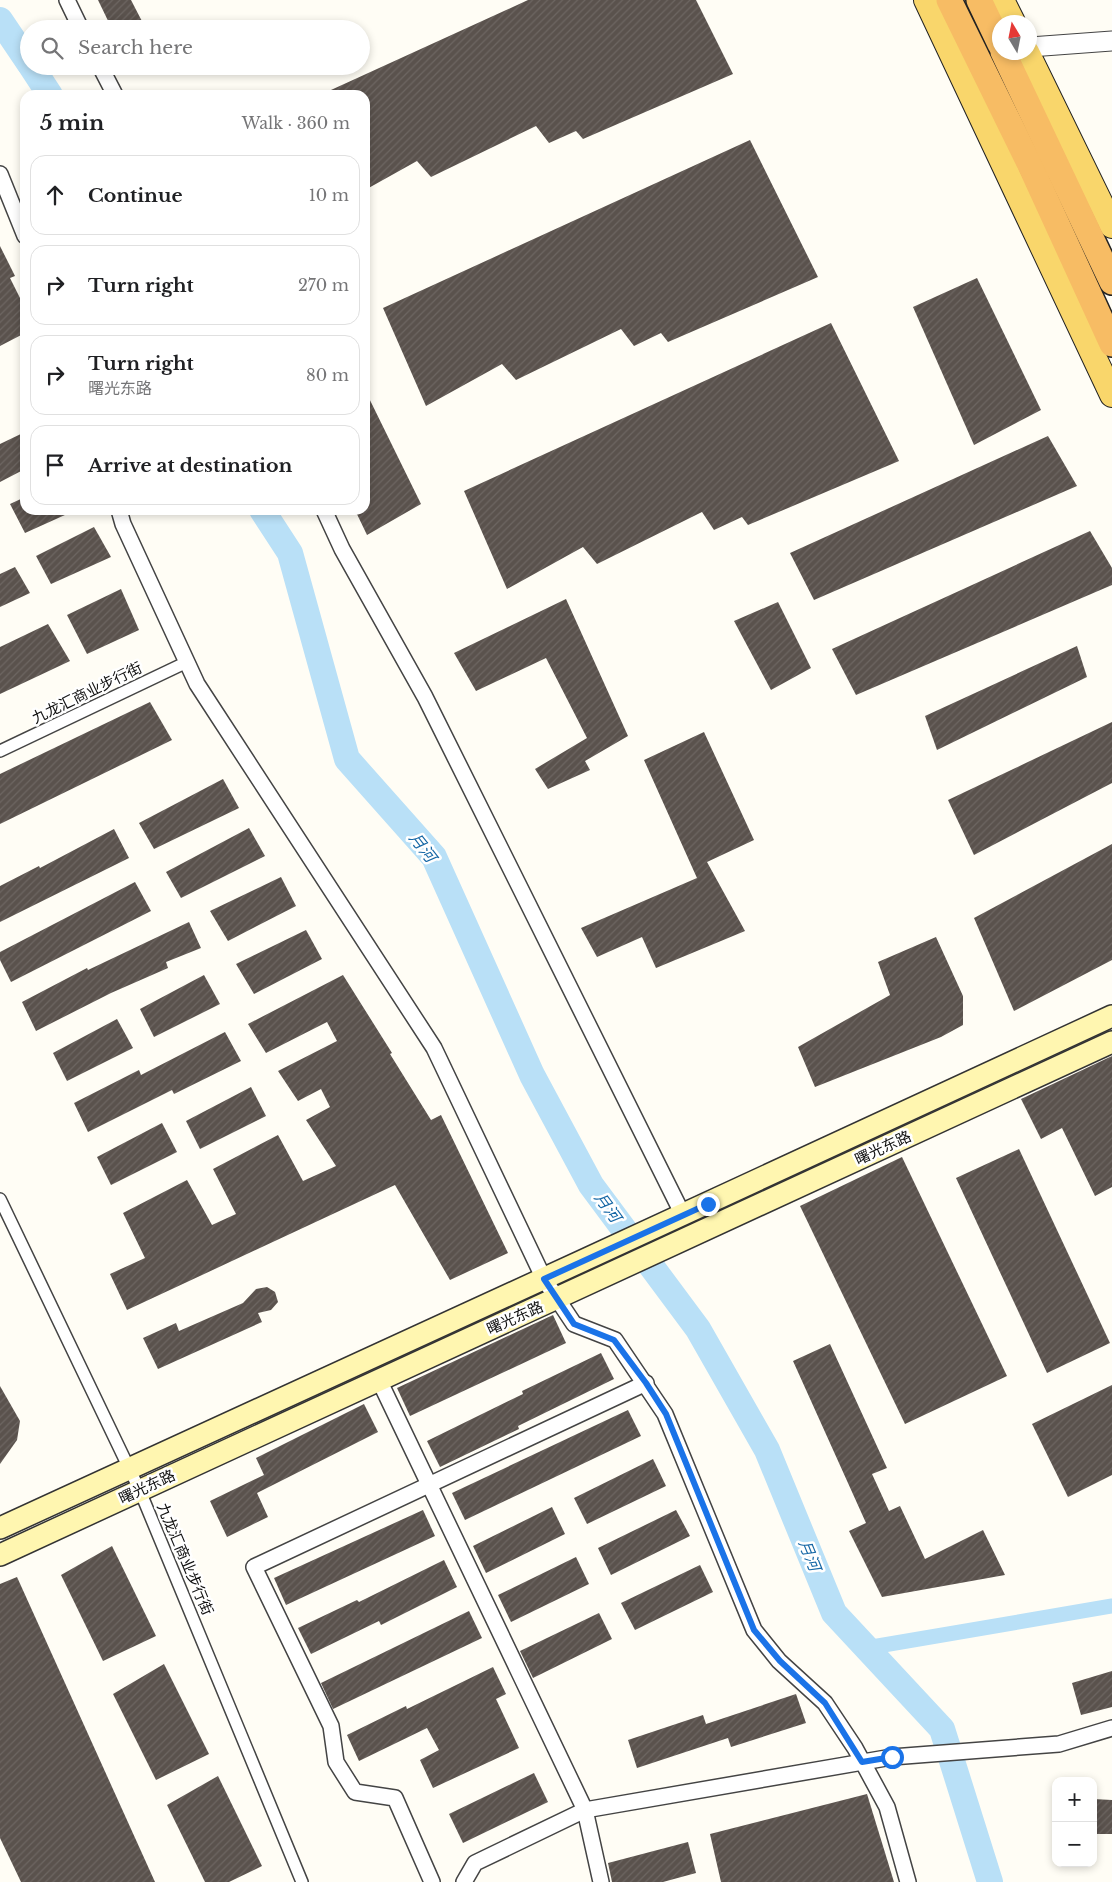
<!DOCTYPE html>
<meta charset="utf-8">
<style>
body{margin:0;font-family:"Libre Baskerville","Noto Sans SC",serif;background:#f6f6f6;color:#202124}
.controls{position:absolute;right:15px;bottom:15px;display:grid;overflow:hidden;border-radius:10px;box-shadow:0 2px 8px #0003}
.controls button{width:45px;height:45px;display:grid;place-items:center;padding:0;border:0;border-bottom:1px solid #e0e0e0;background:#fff;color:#202124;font:25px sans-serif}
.compass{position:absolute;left:992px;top:15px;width:45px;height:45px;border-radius:50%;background:#fff;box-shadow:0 2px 8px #0003;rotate:350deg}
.stop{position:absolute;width:15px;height:15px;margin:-11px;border:4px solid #1a73e8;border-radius:50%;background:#fff}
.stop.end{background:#1a73e8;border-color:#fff;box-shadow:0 1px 5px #0008}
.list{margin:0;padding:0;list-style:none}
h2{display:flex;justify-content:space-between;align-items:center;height:65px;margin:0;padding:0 20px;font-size:21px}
h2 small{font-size:16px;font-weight:400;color:#757577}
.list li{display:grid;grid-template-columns:32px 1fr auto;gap:15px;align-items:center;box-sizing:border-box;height:80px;margin:0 10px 10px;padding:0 10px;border:1px solid #e0e0e0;border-radius:15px}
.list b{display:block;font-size:19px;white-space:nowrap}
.list p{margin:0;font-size:16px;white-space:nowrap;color:#757577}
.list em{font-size:16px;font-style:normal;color:#757577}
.icon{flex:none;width:28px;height:28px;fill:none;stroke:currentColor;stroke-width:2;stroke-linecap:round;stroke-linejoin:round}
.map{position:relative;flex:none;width:1112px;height:1882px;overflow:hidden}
.search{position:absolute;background:#fff;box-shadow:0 2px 8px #0003;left:20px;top:20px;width:350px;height:55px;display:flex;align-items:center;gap:12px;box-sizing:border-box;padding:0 18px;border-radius:28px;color:#757577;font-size:19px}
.panel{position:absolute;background:#fff;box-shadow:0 2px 8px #0003;left:20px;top:90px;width:350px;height:425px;border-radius:15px}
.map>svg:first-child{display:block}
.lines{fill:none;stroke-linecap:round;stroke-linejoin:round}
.canal{stroke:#b9e0f7;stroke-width:15}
.river{stroke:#b9e0f7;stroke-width:26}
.building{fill:url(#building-hatch)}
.pedestrian-casing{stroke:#444;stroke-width:14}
.minor-casing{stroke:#444;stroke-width:18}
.tertiary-casing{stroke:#444;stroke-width:21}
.secondary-casing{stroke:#333;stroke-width:24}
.primary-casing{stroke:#222;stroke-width:26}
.trunk-casing{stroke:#222;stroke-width:28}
.pedestrian{stroke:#fff;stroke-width:11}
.minor{stroke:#fff;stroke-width:15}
.tertiary{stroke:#fff;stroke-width:19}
.secondary{stroke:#fff6b0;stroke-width:21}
.primary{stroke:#f9d66b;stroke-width:24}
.trunk{stroke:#f7bc64;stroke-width:25}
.route{stroke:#1a73e8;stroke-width:6}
.labels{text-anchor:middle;stroke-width:5;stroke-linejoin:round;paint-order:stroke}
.street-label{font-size:15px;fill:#111;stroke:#fff}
.water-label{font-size:16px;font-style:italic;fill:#1768a6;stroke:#fff}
</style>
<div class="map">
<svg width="1112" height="1882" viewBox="0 0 1112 1882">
<defs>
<pattern id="building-hatch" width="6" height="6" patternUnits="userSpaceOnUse" patternTransform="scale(1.25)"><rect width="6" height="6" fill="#5a524d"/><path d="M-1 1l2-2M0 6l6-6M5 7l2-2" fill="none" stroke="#6d6662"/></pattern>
</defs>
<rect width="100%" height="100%" fill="#fffdf5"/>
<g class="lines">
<polyline class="canal" points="866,1648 1112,1606"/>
<g class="river">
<polyline points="0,20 29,63"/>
<polyline points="31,66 50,95"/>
<polyline points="262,510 290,553 347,759 434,857 532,1075 591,1185 698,1329 767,1450 834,1613 942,1729 990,1882"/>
</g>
</g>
<g class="building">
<polygon points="98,0 131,0 146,29 112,29"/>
<polygon points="528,0 696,0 733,74 583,139 576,131 549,143 536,126 431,177 417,161 365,190 365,95 320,95"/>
<polygon points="750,140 818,277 668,342 661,333 634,346 621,329 516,380 502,364 426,406 383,308"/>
<polygon points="0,246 15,276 10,278 25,308 25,333 0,346"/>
<polygon points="977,278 1041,410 974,445 913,307"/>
<polygon points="831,323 899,461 748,525 742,517 714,530 702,512 597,564 583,547 507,589 464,491"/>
<polygon points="365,390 421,504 367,535 355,510 365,510"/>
<polygon points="25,432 25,469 0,482 0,444"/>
<polygon points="1048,436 1077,486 814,600 790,553"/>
<polygon points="25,497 25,510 76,510 25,533 10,504"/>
<polygon points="94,527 111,557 51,584 36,556"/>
<polygon points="1090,531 1112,568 1112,585 856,695 832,649"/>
<polygon points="15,567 30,593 0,607 0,574"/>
<polygon points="121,589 139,630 87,654 67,615"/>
<polygon points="566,599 628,736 585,761 590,770 548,789 535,769 587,738 546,658 476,691 454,653"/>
<polygon points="778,602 811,668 771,690 734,621"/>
<polygon points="48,624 70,661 0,694 0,647"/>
<polygon points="1077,646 1087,677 937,750 925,716"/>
<polygon points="150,702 172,740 0,824 0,774"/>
<polygon points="1112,722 1112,783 974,855 948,800"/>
<polygon points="704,732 754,840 707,862 745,931 656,968 642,937 597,957 581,928 697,878 644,760"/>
<polygon points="223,779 239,808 154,849 139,823"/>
<polygon points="249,828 265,856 181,898 166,872"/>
<polygon points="114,829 129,858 0,922 0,886 39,866 40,868"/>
<polygon points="1112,844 1112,960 1014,1011 974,918"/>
<polygon points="281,877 296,906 228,941 210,911"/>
<polygon points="135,882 151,911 11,982 0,960 0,952"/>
<polygon points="189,922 201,948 166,962 168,968 111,993 36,1031 22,1002 87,968 88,970"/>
<polygon points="306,930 322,959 254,994 236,964"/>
<polygon points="936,937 963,996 963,1025 941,1037 815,1087 798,1047 890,995 878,962"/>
<polygon points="204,975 220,1004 154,1037 140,1009"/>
<polygon points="343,975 392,1053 390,1054 431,1120 441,1115 508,1253 450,1280 395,1185 127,1310 110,1274 145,1258 123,1213 187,1180 212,1225 236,1214 213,1169 278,1135 303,1181 336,1166 306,1120 330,1107 321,1089 298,1101 278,1071 337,1041 327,1022 266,1053 248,1024"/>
<polygon points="117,1019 133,1048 67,1081 53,1053"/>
<polygon points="225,1032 241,1061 174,1094 172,1090 88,1132 74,1103 139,1070 141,1075"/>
<polygon points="1112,1056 1112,1187 1095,1196 1062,1128 1041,1139 1021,1099"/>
<polygon points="251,1087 266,1116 200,1149 186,1121"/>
<polygon points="162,1123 177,1152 111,1185 97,1157"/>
<polygon points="1019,1149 1110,1343 1047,1373 956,1178"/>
<polygon points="902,1157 1007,1376 905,1424 800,1206"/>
<polygon points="267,1287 275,1292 278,1302 271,1310 258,1313 262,1322 158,1369 143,1338 176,1323 179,1331 243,1303 256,1289"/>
<polygon points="553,1315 566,1343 410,1416 397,1388"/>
<polygon points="830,1344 887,1468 872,1474 889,1511 900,1506 925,1559 983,1530 1005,1575 882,1597 849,1531 866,1523 793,1361"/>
<polygon points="601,1353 614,1379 518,1426 519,1429 440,1467 427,1441 523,1394 522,1391"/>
<polygon points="1112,1385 1112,1475 1068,1497 1032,1424"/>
<polygon points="0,1386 20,1421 17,1440 0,1464"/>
<polygon points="364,1404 378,1432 257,1493 268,1517 227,1537 210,1501 264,1475 256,1458"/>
<polygon points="628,1410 641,1436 465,1520 452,1493"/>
<polygon points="653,1459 666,1486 587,1524 574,1498"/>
<polygon points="552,1507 565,1534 486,1573 473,1546"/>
<polygon points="423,1510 435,1536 286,1605 274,1578"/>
<polygon points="676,1510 690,1536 611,1575 598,1548"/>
<polygon points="112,1546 156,1636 103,1661 61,1575"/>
<polygon points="576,1557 589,1584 511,1622 498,1595"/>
<polygon points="444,1560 457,1587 381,1625 379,1621 311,1654 298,1628 357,1600 359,1602"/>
<polygon points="700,1565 713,1592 635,1630 621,1603"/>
<polygon points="17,1577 155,1882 21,1882 0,1838 0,1584"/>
<polygon points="469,1611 482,1638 333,1709 321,1683"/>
<polygon points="599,1613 612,1639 533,1678 520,1651"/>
<polygon points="164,1664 209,1754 156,1780 113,1694"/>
<polygon points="493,1667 506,1694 496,1699 519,1748 433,1788 420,1760 439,1750 427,1728 359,1761 347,1735 406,1706 407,1709"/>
<polygon points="1112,1671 1112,1707 1081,1715 1072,1683"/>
<polygon points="796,1694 806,1723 731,1747 728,1738 637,1768 628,1740 703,1715 706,1724"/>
<polygon points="534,1773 548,1802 463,1843 449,1814"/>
<polygon points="218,1776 262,1866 229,1882 205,1882 167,1805"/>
<polygon points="867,1794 894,1882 721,1882 710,1834"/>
<polygon points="1093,1799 1112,1800 1112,1834 1093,1834"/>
<polygon points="688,1842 696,1873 663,1882 612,1882 608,1863"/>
</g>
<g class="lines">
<defs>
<g id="pedestrian">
<polyline points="0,751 187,662"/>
<polyline points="0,1199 140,1491 302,1882"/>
</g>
<g id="minor">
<polyline points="67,0 81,29"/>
<polyline points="100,66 115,95"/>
<polyline points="0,174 25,236"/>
<polyline points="119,510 123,524 197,684 434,1048 544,1279 574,1324 615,1340 665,1414 754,1630 779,1661 825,1703 855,1748 887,1807 908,1882"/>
<polyline points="324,510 342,549 425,697 683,1215"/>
<polyline points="379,1380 585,1810 601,1882"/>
<polyline points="432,1882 395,1798 355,1792 336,1762 331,1726 254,1567 646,1383"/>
<polyline points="464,1882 475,1863 585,1810 892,1757 1059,1744 1112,1728"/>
</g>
<polyline id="tertiary" points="1030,47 1112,41"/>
<g id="secondary">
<polyline points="0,1528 582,1261 1112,1016"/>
<polyline points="0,1555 1112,1042"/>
</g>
<g id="primary">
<polyline points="926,0 1112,395"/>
<polyline points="1002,0 1013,22"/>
<polyline points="1027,52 1112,226"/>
</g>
<g id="trunk">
<polyline points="949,0 1030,165 1112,344"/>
<polyline points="979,0 1000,44"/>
<polyline points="1003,52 1112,282"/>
</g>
</defs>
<use href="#pedestrian" class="pedestrian-casing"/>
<use href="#minor" class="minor-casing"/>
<use href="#tertiary" class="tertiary-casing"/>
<use href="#secondary" class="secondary-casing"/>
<use href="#primary" class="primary-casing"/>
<use href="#trunk" class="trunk-casing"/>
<use href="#pedestrian" class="pedestrian"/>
<use href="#minor" class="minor"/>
<use href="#tertiary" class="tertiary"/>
<use href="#secondary" class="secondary"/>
<use href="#primary" class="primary"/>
<use href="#trunk" class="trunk"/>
</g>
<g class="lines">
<polyline class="route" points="708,1204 544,1279 574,1324 614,1340 646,1383 666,1414 754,1630 780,1661 825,1703 862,1762 892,1757"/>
</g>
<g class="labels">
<g class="street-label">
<text transform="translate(87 693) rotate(-26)" y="5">九龙汇商业步行街</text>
<text transform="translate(883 1148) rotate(-25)" y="5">曙光东路</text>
<text transform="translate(515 1318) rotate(-24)" y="5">曙光东路</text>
<text transform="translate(147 1487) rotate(-25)" y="5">曙光东路</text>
<text transform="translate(185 1559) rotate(67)" y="5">九龙汇商业步行街</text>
</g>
<g class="water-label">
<text transform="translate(423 847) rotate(52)" y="6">月河</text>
<text transform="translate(608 1207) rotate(54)" y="6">月河</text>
<text transform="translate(810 1555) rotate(68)" y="6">月河</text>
</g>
</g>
</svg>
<div class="controls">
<button>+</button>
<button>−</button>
</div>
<svg class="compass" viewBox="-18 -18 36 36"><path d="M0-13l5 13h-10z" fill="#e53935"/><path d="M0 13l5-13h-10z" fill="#757577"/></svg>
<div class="stop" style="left:892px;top:1757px"></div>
<div class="stop end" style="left:708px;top:1204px"></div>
<div class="search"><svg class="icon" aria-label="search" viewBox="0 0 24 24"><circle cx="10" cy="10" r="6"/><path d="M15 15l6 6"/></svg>Search here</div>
<section class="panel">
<h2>5 min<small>Walk · 360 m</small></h2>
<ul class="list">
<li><svg class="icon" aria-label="ahead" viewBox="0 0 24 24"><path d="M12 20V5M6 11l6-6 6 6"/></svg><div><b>Continue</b></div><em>10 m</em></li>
<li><svg class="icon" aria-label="right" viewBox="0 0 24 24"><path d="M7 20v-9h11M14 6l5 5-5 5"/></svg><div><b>Turn right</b></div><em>270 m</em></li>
<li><svg class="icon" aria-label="right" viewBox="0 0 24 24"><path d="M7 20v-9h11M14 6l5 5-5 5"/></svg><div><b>Turn right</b><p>曙光东路</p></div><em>80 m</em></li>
<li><svg class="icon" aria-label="arrive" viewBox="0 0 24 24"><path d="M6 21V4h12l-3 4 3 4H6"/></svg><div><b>Arrive at destination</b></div></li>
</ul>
</section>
</div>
